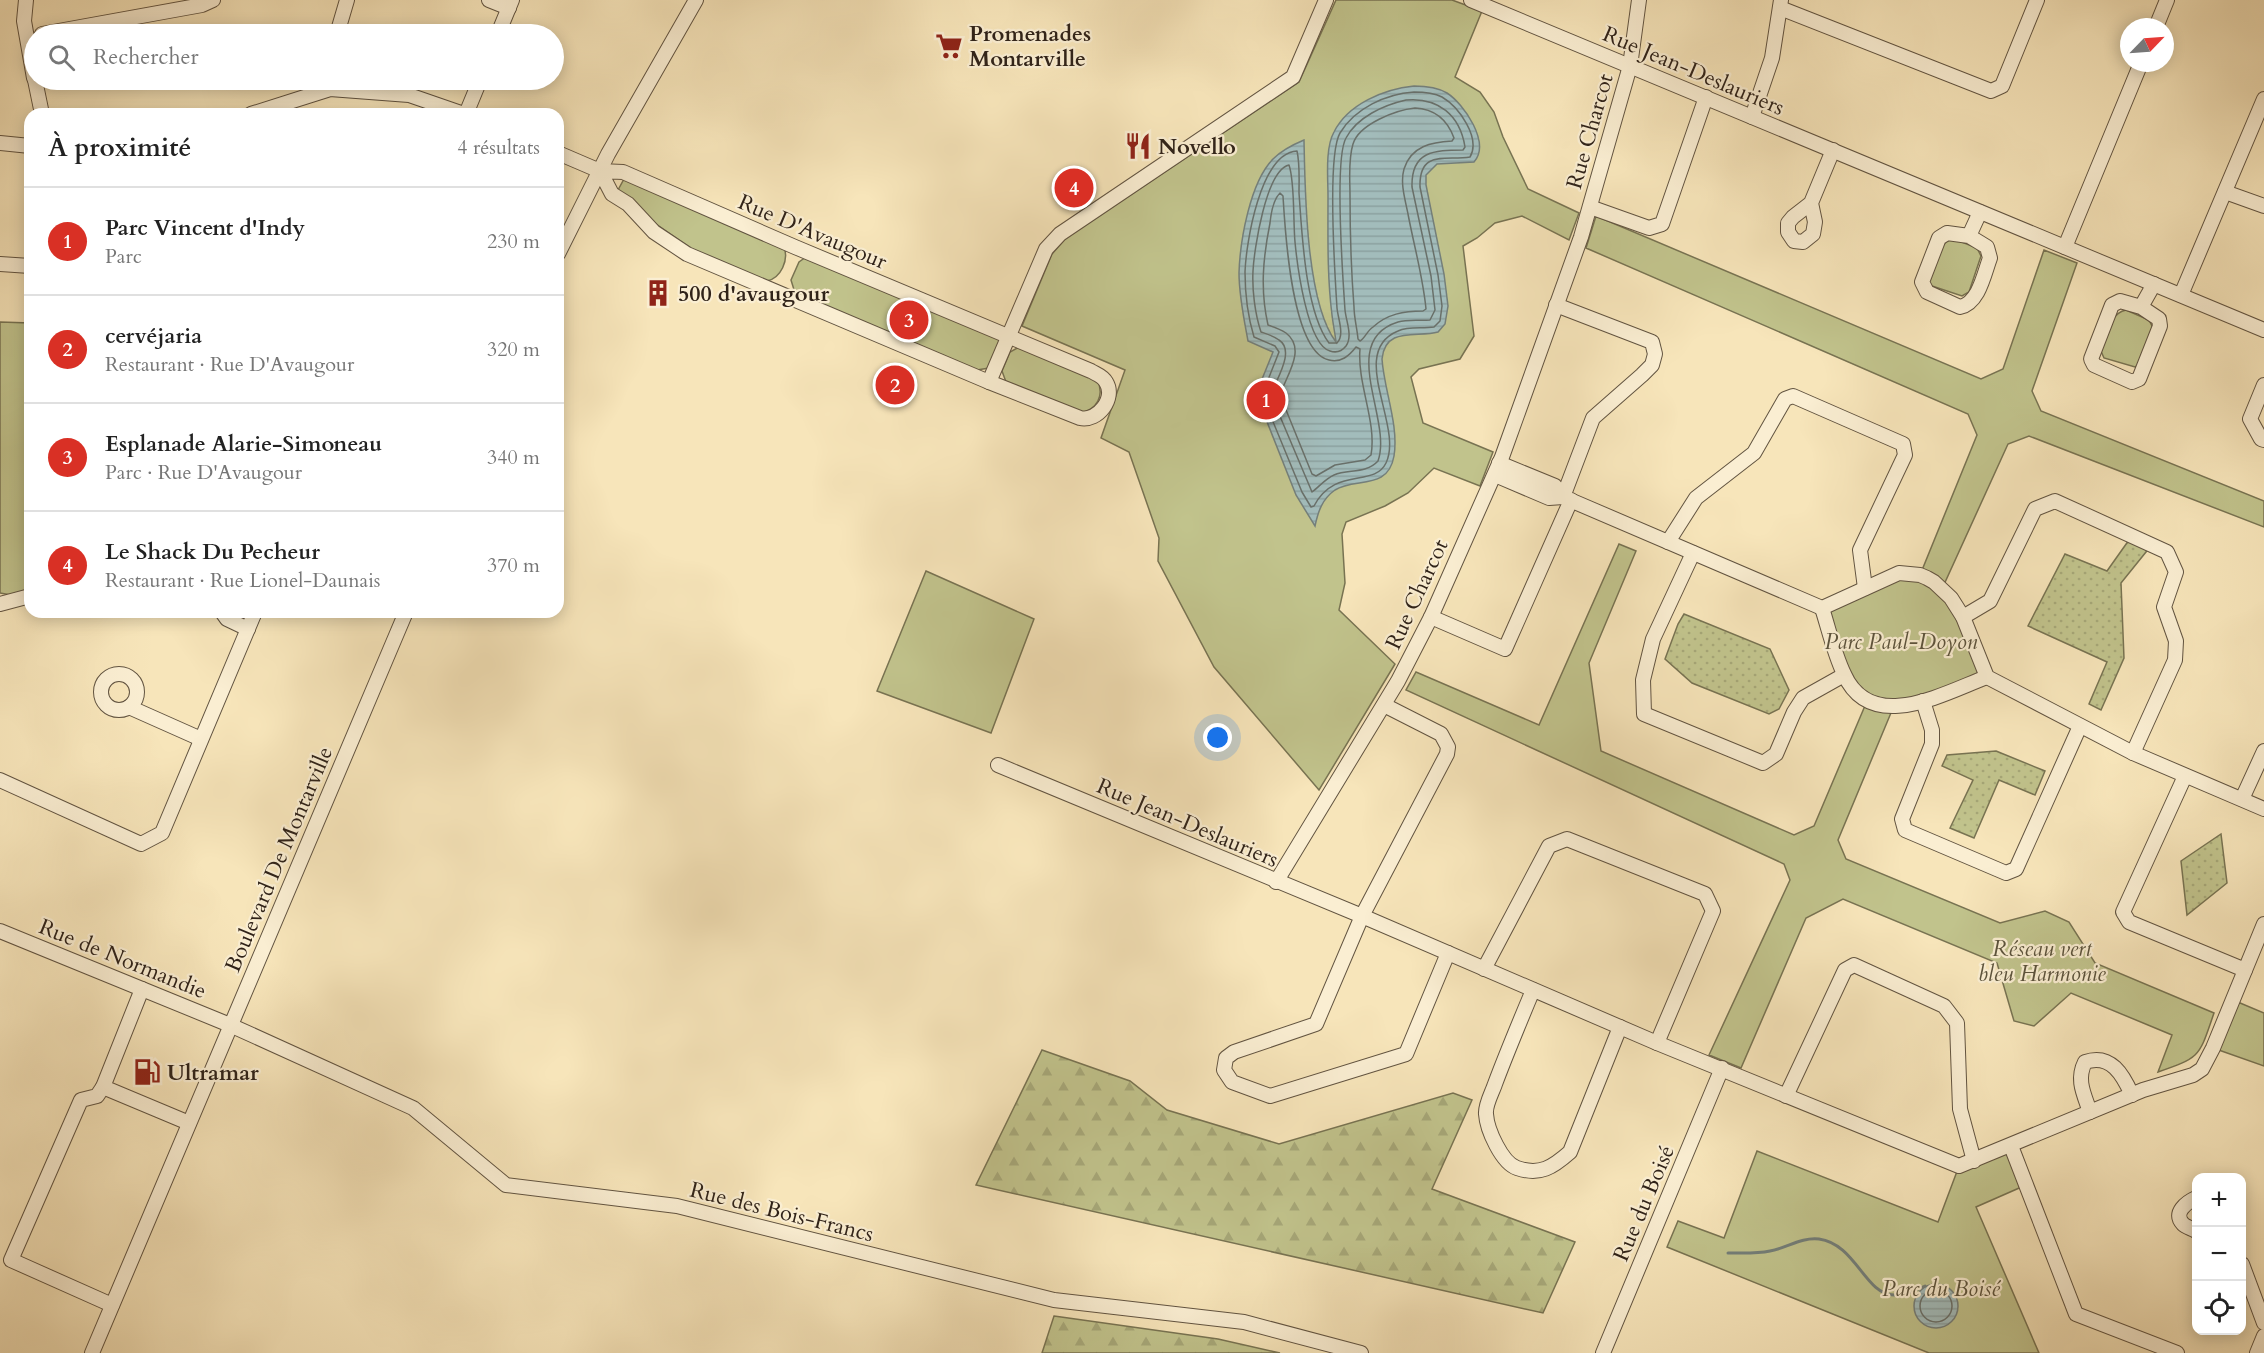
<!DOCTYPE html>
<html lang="fr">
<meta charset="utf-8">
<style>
body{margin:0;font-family:Cardo,serif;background:#f2f2f2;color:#222}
.controls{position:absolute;right:18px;bottom:18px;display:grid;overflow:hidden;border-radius:12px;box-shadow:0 3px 15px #0003}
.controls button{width:54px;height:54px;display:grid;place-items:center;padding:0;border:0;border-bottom:2px solid #e0e0e0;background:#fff;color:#222;font:30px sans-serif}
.compass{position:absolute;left:2120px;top:18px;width:54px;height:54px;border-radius:50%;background:#fff;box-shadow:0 3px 15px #0003;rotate:65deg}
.you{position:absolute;left:1218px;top:738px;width:21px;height:21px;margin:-15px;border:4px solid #fff;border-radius:50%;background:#1a73e8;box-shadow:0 0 0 9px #1a73e833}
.badge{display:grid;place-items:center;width:39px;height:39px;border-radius:50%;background:#d93025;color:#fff;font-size:20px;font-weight:700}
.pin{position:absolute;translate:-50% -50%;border:3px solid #fff;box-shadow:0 2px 6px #0006}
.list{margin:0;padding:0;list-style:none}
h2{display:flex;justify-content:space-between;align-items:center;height:78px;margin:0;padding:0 24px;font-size:26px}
h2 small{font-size:20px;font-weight:400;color:#767676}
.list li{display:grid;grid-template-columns:39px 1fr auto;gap:18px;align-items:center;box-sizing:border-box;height:108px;padding:0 24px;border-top:2px solid #e0e0e0}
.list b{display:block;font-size:22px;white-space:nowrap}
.list p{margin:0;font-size:20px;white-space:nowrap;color:#767676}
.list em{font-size:20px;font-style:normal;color:#767676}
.icon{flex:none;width:33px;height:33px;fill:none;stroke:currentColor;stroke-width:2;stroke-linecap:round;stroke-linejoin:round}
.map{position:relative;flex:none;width:2264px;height:1353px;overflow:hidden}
.search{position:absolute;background:#fff;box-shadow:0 3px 15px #0003;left:24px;top:24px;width:540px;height:66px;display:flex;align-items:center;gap:15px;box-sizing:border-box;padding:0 21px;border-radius:33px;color:#767676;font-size:22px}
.panel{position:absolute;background:#fff;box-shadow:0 3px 15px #0003;left:24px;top:108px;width:540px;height:510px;border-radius:18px}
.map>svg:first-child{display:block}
.grass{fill:url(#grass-dots);stroke:#787352;stroke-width:1.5}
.forest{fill:url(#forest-firs);stroke:#787352;stroke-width:1.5}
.park{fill:#c1c38c;stroke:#787352;stroke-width:1.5}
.water{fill:url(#water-rules);stroke:#747f7a;stroke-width:1.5}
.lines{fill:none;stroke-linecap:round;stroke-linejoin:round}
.shore{stroke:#69706a;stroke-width:1.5}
.stream{stroke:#747f7a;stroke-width:3}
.minor-casing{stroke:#625441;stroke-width:16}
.minor{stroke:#faeed2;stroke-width:14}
.labels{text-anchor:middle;stroke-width:4.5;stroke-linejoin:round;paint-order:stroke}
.poi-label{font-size:22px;font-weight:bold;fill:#302319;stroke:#faeed2;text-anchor:start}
.street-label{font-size:22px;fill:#302319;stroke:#faeed2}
.park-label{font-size:22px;font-style:italic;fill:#5c533c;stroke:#faeed2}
</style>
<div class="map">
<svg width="2264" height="1353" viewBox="0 0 2264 1353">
<defs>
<pattern id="grass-dots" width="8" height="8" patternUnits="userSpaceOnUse" patternTransform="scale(1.5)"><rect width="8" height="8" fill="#c1c38c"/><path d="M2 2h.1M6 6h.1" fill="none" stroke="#a6a778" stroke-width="1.8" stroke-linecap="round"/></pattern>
<pattern id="forest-firs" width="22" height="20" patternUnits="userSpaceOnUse" patternTransform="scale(1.5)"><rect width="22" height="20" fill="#c1c38c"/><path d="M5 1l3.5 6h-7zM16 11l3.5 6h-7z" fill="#a6a778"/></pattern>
<pattern id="water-rules" width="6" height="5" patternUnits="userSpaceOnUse" patternTransform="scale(1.5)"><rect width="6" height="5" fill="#a2bcbb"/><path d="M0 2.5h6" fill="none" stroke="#8ca1a0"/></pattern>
</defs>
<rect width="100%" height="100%" fill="#f7e5ba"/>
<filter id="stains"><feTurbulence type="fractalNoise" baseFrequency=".00333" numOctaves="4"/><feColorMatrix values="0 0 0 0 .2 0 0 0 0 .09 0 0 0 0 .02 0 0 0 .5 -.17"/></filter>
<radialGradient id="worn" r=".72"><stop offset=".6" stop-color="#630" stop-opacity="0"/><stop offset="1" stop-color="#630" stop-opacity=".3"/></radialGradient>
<g class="grass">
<polygon points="2129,540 2150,547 2121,583 2124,658 2101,710 2089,704 2107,662 2028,626 2065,554 2107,571"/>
<polygon points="1684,614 1770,649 1789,690 1779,709 1769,714 1692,683 1665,659 1678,624"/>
<polygon points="1996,751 2045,771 2035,795 1999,780 1974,838 1950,828 1973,780 1942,766 1947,755"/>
<polygon points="2221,834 2227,883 2187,915 2181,861"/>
</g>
<g class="forest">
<polygon points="1042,1050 1130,1081 1167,1110 1279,1144 1453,1093 1472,1100 1432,1189 1575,1242 1543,1313 976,1185"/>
<polygon points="1054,1316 1218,1339 1280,1353 1042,1353"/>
</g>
<g class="park">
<polygon points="1336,0 1452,0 1482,11 1455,77 1480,92 1494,112 1503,137 1528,189 1579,213 1569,240 1522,216 1495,223 1477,238 1463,246 1474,336 1460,359 1419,369 1411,377 1423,423 1493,452 1480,486 1434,468 1408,493 1385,506 1346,522 1342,534 1345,583 1339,610 1395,664 1319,790 1214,667 1158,561 1159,538 1129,452 1101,438 1125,370 1022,326 1052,254 1066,238 1299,82"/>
<path d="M624 179 784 247C789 260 781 278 767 281L695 251 656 224 618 190Z"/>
<path d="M1596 216 1981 379 2003 369 2044 250 2077 263 2032 391 2041 411 2264 501V527L2029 436 2008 444 1942 589 1987 677 1893 708 1838 840 1846 859 2000 923 2045 911 2069 922 2095 963 2214 1013C2199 1056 2202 1057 2158 1072L2172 1035 2071 993 2034 1026 2014 1021 1997 963 1843 899 1806 918 1741 1068 1709 1055 1790 880 1784 864 1406 690 1416 672 1539 725 1619 544 1636 551 1589 663 1601 751 1794 835 1814 826 1867 701 1854 690 1822 608 1865 588 1920 575 1977 435 1968 414 1586 248Z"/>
<path d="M1954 239 1977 248 1981 256 1969 292 1962 296 1932 286 1929 282C1934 267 1937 241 1954 239Z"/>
<polygon points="806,257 999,339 1000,343 989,368 977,370 795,293 791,280 799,262"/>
<path d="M2126 310 2149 320 2153 328 2139 365 2135 367 2104 358 2100 349C2106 335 2110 313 2126 310Z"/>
<polygon points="0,322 30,323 30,589 11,595 0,593"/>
<path d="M1019 347 1097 380C1105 395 1097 410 1080 413L1006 382 1002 371 1010 352Z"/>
<polygon points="926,571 1034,619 991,733 877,691"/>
<polygon points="2233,1000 2264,1013 2264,1066 2213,1048"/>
<polygon points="2011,1146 2026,1185 1976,1207 2039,1353 1929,1353 1667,1247 1678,1221 1724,1238 1757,1151 1938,1222 1959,1166"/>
</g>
<g class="water">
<path d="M1414 86C1425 86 1437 87 1447 93 1464 104 1491 143 1474 162L1437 164 1426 175V185L1444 274 1448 306 1445 324 1438 332C1417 338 1385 326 1382 359 1384 390 1399 425 1394 456 1388 491 1355 477 1335 490 1322 499 1318 512 1315 526L1296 495 1256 394 1273 352 1248 341C1244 319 1239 296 1239 273 1240 241 1250 182 1273 159 1282 150 1292 145 1304 140 1305 191 1306 303 1336 342 1335 333 1333 324 1332 315 1327 276 1328 235 1328 196 1328 178 1325 148 1334 132 1348 104 1384 89 1414 86Z"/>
<circle cx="1936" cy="1306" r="22"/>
</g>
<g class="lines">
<g class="shore">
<path d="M1414 92C1423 92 1434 93 1442 97 1459 107 1481 138 1470 157 1446 161 1419 149 1420 187L1438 275 1442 306 1440 321 1434 327C1422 329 1409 326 1398 331 1347 352 1404 426 1386 463 1374 488 1335 466 1314 506L1311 507 1302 492 1262 395 1279 352 1275 346 1254 337C1248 317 1245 293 1245 272 1246 244 1260 153 1297 151 1300 164 1299 180 1299 193 1302 233 1305 311 1329 343H1337C1345 335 1338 319 1337 308 1335 277 1327 155 1340 133 1355 108 1386 94 1414 92Z"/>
<path d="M1406 100C1438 97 1460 115 1465 147L1463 150C1434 150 1411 151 1412 187L1431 276 1435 310 1430 320C1420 321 1408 319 1398 322 1337 341 1393 420 1378 461 1366 474 1349 469 1334 475 1325 479 1319 487 1312 492L1271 395C1275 381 1296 351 1279 340 1274 336 1267 334 1261 332 1255 314 1252 290 1253 271 1254 250 1266 170 1289 165 1295 182 1293 221 1295 242 1297 263 1307 345 1330 351 1336 353 1342 351 1346 346 1353 336 1346 321 1345 310 1343 280 1334 159 1346 138 1357 117 1384 105 1406 100Z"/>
<path d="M1415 108C1435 109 1447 119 1454 138L1452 141C1432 142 1411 146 1404 169 1400 183 1405 199 1408 214 1414 246 1423 277 1426 309L1423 311C1404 311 1387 314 1373 327 1367 331 1365 338 1360 341L1358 339C1357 328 1354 317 1354 307 1351 269 1350 232 1350 195 1350 179 1348 160 1353 144 1359 124 1396 110 1415 108Z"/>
<path d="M1280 193 1283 196C1285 228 1291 352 1329 360 1341 363 1349 356 1356 347L1360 349C1357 384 1377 422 1371 455L1365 460 1335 465 1316 476 1312 474 1280 395C1286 376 1307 349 1286 333 1280 329 1274 327 1268 325 1260 290 1263 258 1270 223 1271 213 1273 200 1280 193Z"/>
<circle cx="1936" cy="1306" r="16"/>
</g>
<path class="stream" d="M1728 1253C1742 1253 1756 1254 1770 1251 1787 1248 1801 1237 1819 1239 1856 1244 1865 1295 1894 1295 1905 1296 1916 1290 1925 1286"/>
<defs>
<g id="minor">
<polyline points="26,0 24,21 34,78"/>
<polyline points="489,0 509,8"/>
<polyline points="1471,0 2264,330"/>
<polyline points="1780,8 1991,91 2002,86 2037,0"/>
<polyline points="2156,27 2167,0"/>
<polyline points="42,34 202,5 213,0"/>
<polyline points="337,34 347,0"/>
<polyline points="498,34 512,0"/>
<polyline points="35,80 42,114"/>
<polyline points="251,114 330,89 409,95 464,114"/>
<polyline points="466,114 480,80"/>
<polyline points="1752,117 1772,58 1781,0"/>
<polyline points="0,143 30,146"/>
<path d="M558 153 600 171 623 172 795 247 1091 371C1096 374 1103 376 1106 382 1116 398 1098 422 1080 418L989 382 687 254 654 232 628 204 612 194 600 171"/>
<polyline points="2225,192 2264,206"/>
<polyline points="1811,203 1815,222 1813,234 1803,242 1794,241 1788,232 1788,223 1793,217 1811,203 1833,150"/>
<polyline points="1590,207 1649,228 1662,224 1706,97"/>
<path d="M1969 236 1947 233 1939 238 1922 282 1927 292 1960 307C1979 303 1984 274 1990 258L1987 247 1969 236 1980 212"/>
<polyline points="2065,247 2141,63"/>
<polyline points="558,254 608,154 696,0"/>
<polyline points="0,264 30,266"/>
<polyline points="2181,295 2264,99"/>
<polyline points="1556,305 1652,342 1655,354 1652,365 1642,375 1593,418 1563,497"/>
<polyline points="2141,307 2159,319 2160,326 2139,379 2132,382 2094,365 2091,359 2112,305 2120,301 2141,307 2154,284"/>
<polyline points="989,382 1046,249 1060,234 1293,77 1326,0"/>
<polyline points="2264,385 2250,419 2261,439 2264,440"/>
<polyline points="1499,463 1555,486 1563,497"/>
<polyline points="1495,475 1549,498 1563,497 1822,608 1899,573 1920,575 1927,578 1934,582 1951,598 1963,617 1987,677 2133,753 2264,809"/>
<polyline points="1668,542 1696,498 1754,453 1785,399 1793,396 1903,444 1905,455 1860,550 1865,588"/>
<polyline points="1693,553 1653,639 1643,680 1644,714 1763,763 1776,754 1794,712 1803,698 1844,675"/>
<polyline points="0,604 30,596"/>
<path d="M1822 608C1829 630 1834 653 1844 674 1871 735 1944 693 1987 677"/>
<polyline points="222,612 227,619 248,629"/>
<polyline points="1431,617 1505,649 1571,500"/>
<polyline points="1963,617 1990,601 2035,509 2055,501 2167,552 2176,572 2164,607 2176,641 2175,660 2133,753"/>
<circle cx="119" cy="692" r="18"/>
<polyline points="1923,701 1932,730 1932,744 1902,819 1905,830 2006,873 2016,869 2080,726"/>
<polyline points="1384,705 1441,734 1448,747 1447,754 1362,916 1316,1024 1234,1052 1226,1058 1224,1070 1232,1082 1270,1096 1406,1054 1448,953"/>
<polyline points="129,707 201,739"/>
<polyline points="998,765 1362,916 1657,1043 1959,1166 2143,1090 2193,1075 2202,1069 2213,1048 2264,924"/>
<polyline points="2185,776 2123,912 2129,922 2245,970"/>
<polyline points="0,780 141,844 162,833 255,612"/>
<polyline points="2242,799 2264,751"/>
<polyline points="1276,882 1398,681 1431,617 1502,457 1581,237 1630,66 1639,0"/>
<polyline points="0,931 230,1025 413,1108 506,1185 677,1206 1054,1300 1244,1322 1361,1353"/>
<polyline points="1484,969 1549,846 1567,839 1705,894 1713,911 1657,1043"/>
<polyline points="142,989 103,1087 189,1123"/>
<path d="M1533 990C1520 1021 1507 1052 1495 1084 1492 1093 1485 1105 1486 1114 1487 1130 1502 1163 1517 1168 1540 1176 1553 1167 1570 1152L1620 1027"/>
<polyline points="103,1087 97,1096 81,1100 11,1260 112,1305"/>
<polyline points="1786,1096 1845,970 1854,965 1944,1006 1957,1023 1960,1109 1974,1161"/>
<path d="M2090 1112C2084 1094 2076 1080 2085 1062 2111 1053 2123 1075 2132 1095"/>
<polyline points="2011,1146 2076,1314 2177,1353"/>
<path d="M2196 1198C2187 1202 2172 1213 2183 1224 2186 1227 2193 1229 2196 1231"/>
<polyline points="2242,1264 2264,1323"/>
<polyline points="92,1353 406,612"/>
<polyline points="1603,1353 1722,1068"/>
<polyline points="2257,1353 2264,1336"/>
</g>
</defs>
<use href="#minor" class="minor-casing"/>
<use href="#minor" class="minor"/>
</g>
<defs>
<symbol id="supermarket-bare" viewBox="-9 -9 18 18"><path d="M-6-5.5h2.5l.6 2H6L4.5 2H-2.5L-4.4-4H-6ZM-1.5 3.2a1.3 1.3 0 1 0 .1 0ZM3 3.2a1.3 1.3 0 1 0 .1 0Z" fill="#8f2418" stroke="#faeed2" stroke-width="2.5" paint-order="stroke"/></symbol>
<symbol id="restaurant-bare" viewBox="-9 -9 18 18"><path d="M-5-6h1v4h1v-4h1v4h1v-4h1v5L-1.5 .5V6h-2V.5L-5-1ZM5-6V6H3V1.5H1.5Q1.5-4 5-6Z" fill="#8f2418" stroke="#faeed2" stroke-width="2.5" paint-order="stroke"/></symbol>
<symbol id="building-bare" viewBox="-9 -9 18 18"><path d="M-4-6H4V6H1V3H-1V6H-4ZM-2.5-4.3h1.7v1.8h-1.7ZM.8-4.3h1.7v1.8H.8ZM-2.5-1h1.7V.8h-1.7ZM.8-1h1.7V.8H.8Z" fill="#8f2418" stroke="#faeed2" stroke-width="2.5" paint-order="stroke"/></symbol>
<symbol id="fuel-bare" viewBox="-9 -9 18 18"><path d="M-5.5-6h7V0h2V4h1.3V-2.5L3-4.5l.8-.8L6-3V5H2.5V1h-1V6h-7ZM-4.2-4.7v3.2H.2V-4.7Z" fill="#8f2418" stroke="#faeed2" stroke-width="2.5" paint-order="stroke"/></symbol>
</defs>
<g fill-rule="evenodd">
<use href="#supermarket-bare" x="930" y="27" width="38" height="38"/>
<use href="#restaurant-bare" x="1119" y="127" width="38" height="38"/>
<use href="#building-bare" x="639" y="274" width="38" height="38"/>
<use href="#fuel-bare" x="128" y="1053" width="38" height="38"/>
</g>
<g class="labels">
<g class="poi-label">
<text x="969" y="41">Promenades<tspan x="969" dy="25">Montarville</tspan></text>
<text x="1158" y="154">Novello</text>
<text x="678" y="301">500 d'avaugour</text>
<text x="167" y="1080">Ultramar</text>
</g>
<g class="street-label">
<text transform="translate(1694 70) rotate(23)" y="8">Rue Jean-Deslauriers</text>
<text transform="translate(1589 131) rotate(-74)" y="8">Rue Charcot</text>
<text transform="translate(813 231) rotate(23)" y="8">Rue D'Avaugour</text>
<text transform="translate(1416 594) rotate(-65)" y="8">Rue Charcot</text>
<text transform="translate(1188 822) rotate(23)" y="8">Rue Jean-Deslauriers</text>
<text transform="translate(278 859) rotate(-67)" y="8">Boulevard De Montarville</text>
<text transform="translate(123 958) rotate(22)" y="8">Rue de Normandie</text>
<text transform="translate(1643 1203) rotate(-67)" y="8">Rue du Boisé</text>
<text transform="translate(782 1211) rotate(14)" y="8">Rue des Bois-Francs</text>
</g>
<g class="park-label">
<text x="1901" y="649">Parc Paul-Doyon</text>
<text x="2042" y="956">Réseau vert<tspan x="2042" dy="25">bleu Harmonie</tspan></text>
<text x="1941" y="1296">Parc du Boisé</text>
</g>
</g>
<rect width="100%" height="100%" filter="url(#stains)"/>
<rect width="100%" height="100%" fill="url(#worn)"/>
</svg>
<div class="controls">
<button>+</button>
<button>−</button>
<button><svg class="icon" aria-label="locate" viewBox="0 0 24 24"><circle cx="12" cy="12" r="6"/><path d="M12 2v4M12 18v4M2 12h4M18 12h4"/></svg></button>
</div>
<svg class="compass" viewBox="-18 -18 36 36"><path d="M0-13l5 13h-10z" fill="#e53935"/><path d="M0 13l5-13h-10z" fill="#767676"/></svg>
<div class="you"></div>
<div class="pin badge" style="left:1266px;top:400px">1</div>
<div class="pin badge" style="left:895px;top:385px">2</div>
<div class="pin badge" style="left:909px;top:320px">3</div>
<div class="pin badge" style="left:1074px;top:188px">4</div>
<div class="search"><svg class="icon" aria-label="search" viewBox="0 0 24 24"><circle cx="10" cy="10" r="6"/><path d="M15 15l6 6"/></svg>Rechercher</div>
<section class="panel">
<h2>À proximité<small>4 résultats</small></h2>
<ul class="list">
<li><span class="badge">1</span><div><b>Parc Vincent d'Indy</b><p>Parc</p></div><em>230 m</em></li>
<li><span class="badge">2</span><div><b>cervéjaria</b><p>Restaurant · Rue D'Avaugour</p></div><em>320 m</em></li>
<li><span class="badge">3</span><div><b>Esplanade Alarie-Simoneau</b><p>Parc · Rue D'Avaugour</p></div><em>340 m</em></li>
<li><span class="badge">4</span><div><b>Le Shack Du Pecheur</b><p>Restaurant · Rue Lionel-Daunais</p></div><em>370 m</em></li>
</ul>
</section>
</div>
